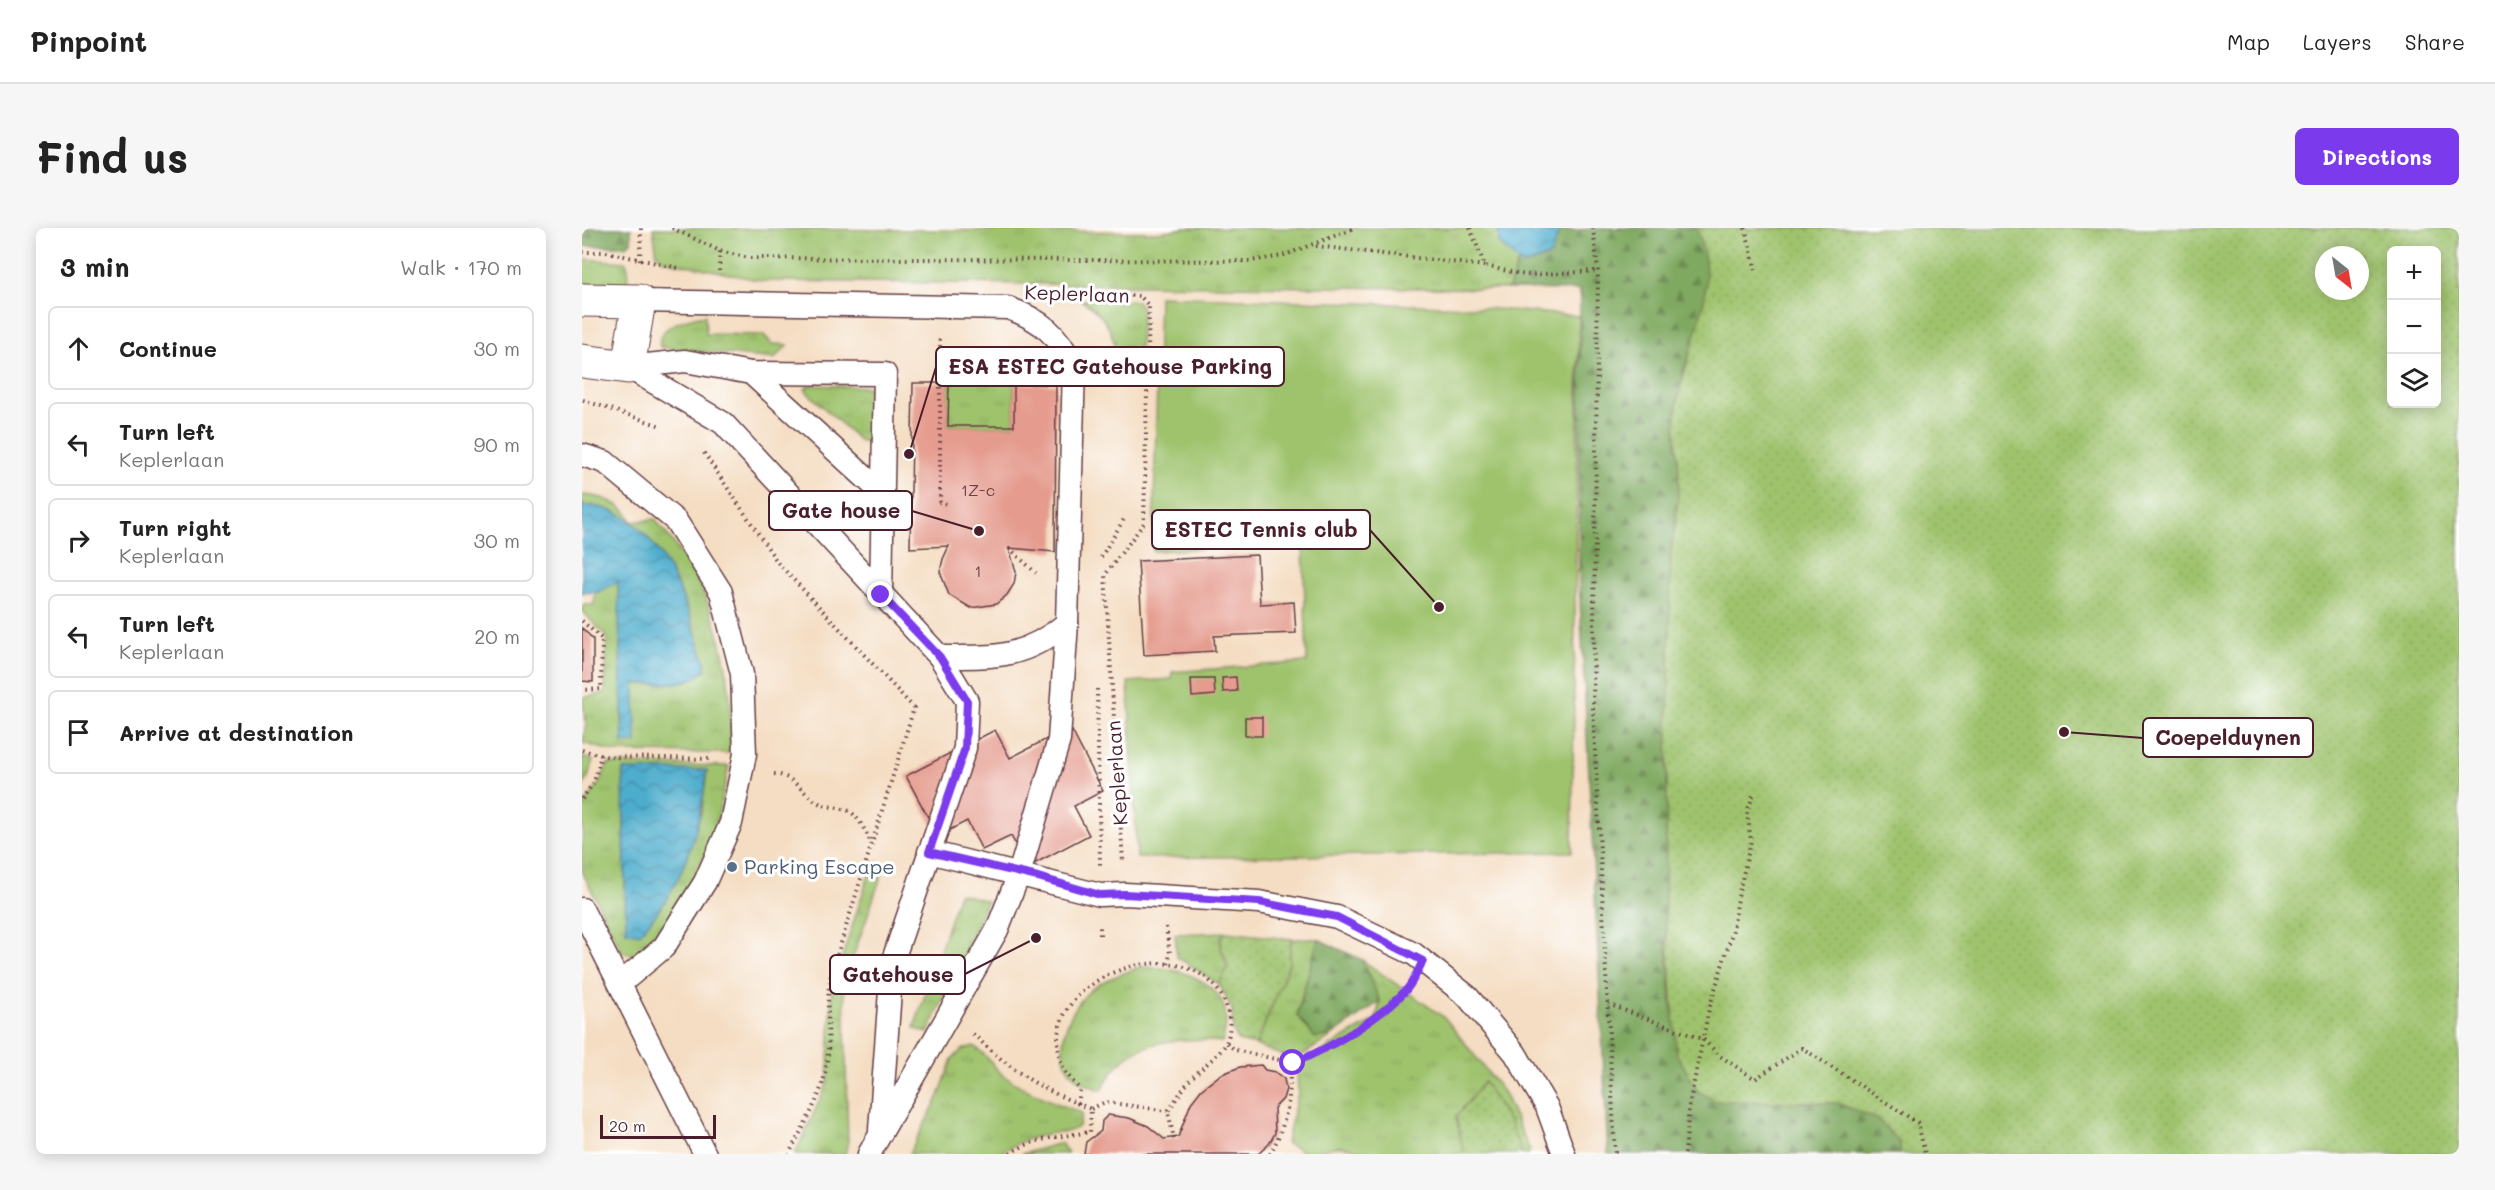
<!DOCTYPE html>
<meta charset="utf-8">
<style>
body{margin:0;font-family:Mali,sans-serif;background:#f6f6f6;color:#222}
.controls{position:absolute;right:18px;top:18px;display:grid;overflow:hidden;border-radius:9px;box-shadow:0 3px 15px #0003}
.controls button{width:54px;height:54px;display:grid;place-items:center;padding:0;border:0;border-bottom:2px solid #e0e0e0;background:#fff;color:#222;font:30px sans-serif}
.compass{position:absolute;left:1733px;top:18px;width:54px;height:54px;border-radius:50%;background:#fff;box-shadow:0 3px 15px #0003;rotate:149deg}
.scale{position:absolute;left:18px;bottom:15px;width:116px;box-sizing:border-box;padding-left:6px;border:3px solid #4a1f2b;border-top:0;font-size:16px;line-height:21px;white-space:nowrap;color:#4a1f2b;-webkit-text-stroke:4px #fff;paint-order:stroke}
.stop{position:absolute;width:18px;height:18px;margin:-14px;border:4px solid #7c3aed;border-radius:50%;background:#fff}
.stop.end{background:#7c3aed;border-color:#fff;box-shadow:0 2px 6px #0008}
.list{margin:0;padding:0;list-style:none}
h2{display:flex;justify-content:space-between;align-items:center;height:78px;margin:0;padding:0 24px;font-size:26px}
h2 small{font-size:20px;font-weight:400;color:#767676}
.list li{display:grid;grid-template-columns:39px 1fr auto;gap:18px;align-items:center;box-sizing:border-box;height:84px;margin:0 12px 12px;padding:0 12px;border:2px solid #e0e0e0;border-radius:9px}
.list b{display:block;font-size:22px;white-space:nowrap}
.list p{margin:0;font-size:20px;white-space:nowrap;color:#767676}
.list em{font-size:20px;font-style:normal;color:#767676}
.icon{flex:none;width:33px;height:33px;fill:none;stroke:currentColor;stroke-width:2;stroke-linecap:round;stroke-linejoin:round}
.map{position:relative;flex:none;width:1877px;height:926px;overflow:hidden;border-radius:9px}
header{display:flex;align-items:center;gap:36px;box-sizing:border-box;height:84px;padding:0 30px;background:#fff;border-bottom:2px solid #e0e0e0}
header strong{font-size:28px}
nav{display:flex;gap:33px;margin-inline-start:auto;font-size:21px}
.intro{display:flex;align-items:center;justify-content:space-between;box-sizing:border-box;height:144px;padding:0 36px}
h1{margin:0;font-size:42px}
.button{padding:15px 27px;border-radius:9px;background:#7c3aed;color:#fff;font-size:21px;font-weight:700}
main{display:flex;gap:36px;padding:0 36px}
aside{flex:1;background:#fff;border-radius:9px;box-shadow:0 3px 15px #0003}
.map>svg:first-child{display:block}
.grass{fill:url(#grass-tufts);stroke:#74714c;stroke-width:1.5;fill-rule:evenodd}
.forest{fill:url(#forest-firs);stroke:#646446;stroke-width:1.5}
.park{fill:url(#park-dots);stroke:#74714c;stroke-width:1.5;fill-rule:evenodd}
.pitch{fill:#9fc36d;stroke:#74714c;stroke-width:1.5}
.water{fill:url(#water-waves);stroke:#4c667c;stroke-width:1.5}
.building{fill:#e59c8f}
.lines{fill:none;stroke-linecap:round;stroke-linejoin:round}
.lane-casing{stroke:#643c42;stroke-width:25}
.street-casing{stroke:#643c42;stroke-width:35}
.path{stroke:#643c42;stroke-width:4;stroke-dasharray:1.5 4.5;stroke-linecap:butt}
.lane{stroke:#fff;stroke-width:22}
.street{stroke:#fff;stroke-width:33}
.route{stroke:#7c3aed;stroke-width:8}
.service-dot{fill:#5c6f8a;stroke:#fff;stroke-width:2}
.labels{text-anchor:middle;stroke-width:6;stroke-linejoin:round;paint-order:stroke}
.number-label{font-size:16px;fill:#713e44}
.street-label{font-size:20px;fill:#4a1f2b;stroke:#fff}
.service-label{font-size:20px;fill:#4e5e75;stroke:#fff;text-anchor:start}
.leader{fill:none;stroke:#4a1f2b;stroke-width:2}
.callout-dot{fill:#4a1f2b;stroke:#fff;stroke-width:2}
.callout{fill:#fff;stroke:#4a1f2b;stroke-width:2}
.callout-label{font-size:21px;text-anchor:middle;font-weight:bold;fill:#4a1f2b}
</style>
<header>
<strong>Pinpoint</strong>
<nav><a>Map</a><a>Layers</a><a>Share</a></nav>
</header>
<div class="intro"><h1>Find us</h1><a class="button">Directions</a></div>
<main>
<aside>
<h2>3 min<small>Walk · 170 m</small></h2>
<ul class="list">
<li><svg class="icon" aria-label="ahead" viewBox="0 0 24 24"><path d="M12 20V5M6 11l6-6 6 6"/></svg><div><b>Continue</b></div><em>30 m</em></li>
<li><svg class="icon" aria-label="left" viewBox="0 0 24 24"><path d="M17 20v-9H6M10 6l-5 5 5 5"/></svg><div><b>Turn left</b><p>Keplerlaan</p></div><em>90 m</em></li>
<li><svg class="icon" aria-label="right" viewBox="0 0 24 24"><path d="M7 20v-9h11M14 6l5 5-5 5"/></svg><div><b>Turn right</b><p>Keplerlaan</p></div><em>30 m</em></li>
<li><svg class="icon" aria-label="left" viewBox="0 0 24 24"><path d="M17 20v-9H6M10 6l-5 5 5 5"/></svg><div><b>Turn left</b><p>Keplerlaan</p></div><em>20 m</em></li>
<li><svg class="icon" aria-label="arrive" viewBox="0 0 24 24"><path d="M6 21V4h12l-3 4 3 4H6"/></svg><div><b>Arrive at destination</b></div></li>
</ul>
</aside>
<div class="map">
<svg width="1877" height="926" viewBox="0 0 1877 926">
<defs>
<pattern id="grass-tufts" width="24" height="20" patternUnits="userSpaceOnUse" patternTransform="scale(1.5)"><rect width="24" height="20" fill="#9fc36d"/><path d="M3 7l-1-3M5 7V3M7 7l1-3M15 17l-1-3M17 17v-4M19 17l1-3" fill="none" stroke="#8aa75f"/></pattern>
<pattern id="forest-firs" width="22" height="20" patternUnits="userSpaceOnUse" patternTransform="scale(1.5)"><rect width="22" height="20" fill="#7fa960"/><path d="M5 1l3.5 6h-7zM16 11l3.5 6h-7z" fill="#6a894f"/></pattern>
<pattern id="park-dots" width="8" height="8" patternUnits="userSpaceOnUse" patternTransform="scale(1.5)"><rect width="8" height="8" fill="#9fc36d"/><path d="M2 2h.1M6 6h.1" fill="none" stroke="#8aa75f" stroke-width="1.8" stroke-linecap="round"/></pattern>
<pattern id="water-waves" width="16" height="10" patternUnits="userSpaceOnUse" patternTransform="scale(1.5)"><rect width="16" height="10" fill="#4eadcd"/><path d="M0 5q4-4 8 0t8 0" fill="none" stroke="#438ca7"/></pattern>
</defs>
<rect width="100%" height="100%" fill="#fff"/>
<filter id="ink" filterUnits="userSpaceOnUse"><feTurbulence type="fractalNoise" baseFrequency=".0167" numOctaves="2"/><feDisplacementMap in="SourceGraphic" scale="12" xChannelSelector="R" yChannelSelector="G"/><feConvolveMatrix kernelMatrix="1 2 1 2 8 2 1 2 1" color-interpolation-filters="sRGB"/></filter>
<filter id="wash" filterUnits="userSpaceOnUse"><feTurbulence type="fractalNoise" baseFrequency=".008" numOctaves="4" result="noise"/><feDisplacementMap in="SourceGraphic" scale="24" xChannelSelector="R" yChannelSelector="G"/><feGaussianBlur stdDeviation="1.35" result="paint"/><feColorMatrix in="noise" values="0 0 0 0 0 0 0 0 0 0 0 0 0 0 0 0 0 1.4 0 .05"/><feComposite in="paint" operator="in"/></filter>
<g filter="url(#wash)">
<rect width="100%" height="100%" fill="#f4ddc2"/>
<g class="grass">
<polygon points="71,0 576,4 603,0 916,0 917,15 936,33 927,61 180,53 81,32 75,27"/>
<polygon points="0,31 44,34 46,41 45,56 0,56"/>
<path d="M499 72 555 73 560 80 558 119 533 120C530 98 518 84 499 72Z"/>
<path d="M123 87 124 106 182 107 190 116 206 117 192 131 78 119C74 97 106 90 123 87Z"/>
<polygon points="367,133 432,134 432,198 366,198"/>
<polygon points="227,157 287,159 287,210 284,213 278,213 226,165 223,161"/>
<path d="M0 267C19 267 43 276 50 294L73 291C85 307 98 322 108 339 138 388 155 468 147 525L32 524 1 515 4 495 0 470 23 465 25 409 0 383V377H12L13 364 36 353 41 514 53 456C76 455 106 460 123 442V433C105 377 75 275 0 278Z"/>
<polygon points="0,529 11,532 6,550 0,559"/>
<path d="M26 536 147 538 131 612 86 698 55 728 40 724 0 643V580L18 554ZM41 542H125L120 582 107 623 44 703Z"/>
<polygon points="291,634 303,637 262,755 266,918 263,926 213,926 246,854 250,760"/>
<polygon points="377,665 405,673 346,805 332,800"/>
<polygon points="644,704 639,709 639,720 646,739 637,756 595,729 593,706"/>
<path d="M709 711H736L715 787 733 809 751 807C713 833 717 835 674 817L707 736Z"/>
<path d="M780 732 863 790 922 865 948 922 946 926H940L928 895 902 854 874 889 882 926H782C761 913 748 920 725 926L704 915 716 866 715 838 794 791 798 773Z"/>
<path d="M558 739C603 739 659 757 640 814 605 809 556 810 532 842 527 848 524 855 520 862 511 859 502 857 495 851 466 827 487 779 511 760 524 750 543 745 558 739Z"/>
<path d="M391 818C405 825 410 839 422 848 445 864 474 875 500 885L497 898C485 906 484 903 471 905 453 908 432 915 418 926H327L357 868 370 831 380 822Z"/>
<polygon points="479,915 486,926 439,926"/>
</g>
<g class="forest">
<polygon points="0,0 49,0 49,14 44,18 0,18"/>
<polygon points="1027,0 1114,0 1123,22 1125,61 1116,104 1101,144 1096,282 1089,324 1083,685 1090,783 1134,873 1255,875 1297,892 1318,915 1318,926 1026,926 997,351 998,62 927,61 936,33 942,38 968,27 978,3"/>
<polygon points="736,711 780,732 798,773 751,807 733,810 715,787"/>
</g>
<g class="park">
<path d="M1114 0H1877V926H1318V915L1297 892 1255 875 1134 873 1116 863 1095 827 1083 685 1089 324C1094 296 1097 270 1097 242 1096 224 1092 204 1094 187 1100 120 1143 69 1114 0ZM1810 22H1854V176H1810ZM1742 27H1778V63H1742Z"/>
<polygon points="644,704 709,711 707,736 674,817 656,813 651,802 650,781 637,756 646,739 639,720 639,709"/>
<polygon points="902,854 928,895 940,926 882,926 874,889"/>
</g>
<polygon class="pitch" points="577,68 890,79 997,88 990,624 555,630 546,454 590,451 590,444 725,434 721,315 571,323"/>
<g class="water">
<polygon points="916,0 978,0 969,27 941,38 917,15"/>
<path d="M0 278C75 275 105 377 123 434V442C106 460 77 454 53 456L54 515H41L36 354 16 364 0 365Z"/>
<path d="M41 542H125C120 586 109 631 86 669 78 682 67 694 58 706L44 703Z"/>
</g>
<g id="blocks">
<g class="building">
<polygon points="331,155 367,155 366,198 432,198 432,155 474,157 473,324 427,320 434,344 432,356 425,367 414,376 389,380 367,367 358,344 361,331 367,318 328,320"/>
<polygon points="675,327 678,376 712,374 714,405 632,408 633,423 562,427 556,333"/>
<polygon points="0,400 11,411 11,454 0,453"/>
<polygon points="654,449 655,463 641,464 640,450"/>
<polygon points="609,451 632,451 633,467 610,469"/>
<rect x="663" y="489" width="17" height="19"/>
<polygon points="488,499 521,563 492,578 507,607 446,639 429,608 400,622 385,593 356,608 324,548 413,502 428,530"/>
<polygon points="679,837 683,842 693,844 702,851 704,861 701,871 692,880 693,905 687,916 676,926 502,926 504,914 519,903 520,893 526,887 547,890 566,898 582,911 596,909 609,875 619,862 638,847 658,839"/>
</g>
</g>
</g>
<g filter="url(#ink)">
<use href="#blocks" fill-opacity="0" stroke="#643c42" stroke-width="1.5"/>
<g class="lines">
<defs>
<g id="lane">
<path d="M57 73 426 80C460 92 475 106 492 138L485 395 477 512 437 646 415 702 287 926"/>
<polyline points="46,139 141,195 358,429 385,473 383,520 310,735 298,902"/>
<polyline points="46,139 103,133 169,145 303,146 299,367"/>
<polyline points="169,145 300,265"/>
<polyline points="0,227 23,234 94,293 139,364 160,446 163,526 149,595 123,654 82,719 39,755"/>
<path d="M358 429C412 429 442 431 485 395"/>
<polyline points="347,624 518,667 543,666 677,674 755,689 832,726 885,768 933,825 965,879 982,926"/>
<polyline points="0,681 123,926"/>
</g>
<polyline id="street" points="0,72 57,73 46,139 0,133"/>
</defs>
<use href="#lane" class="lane-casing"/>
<use href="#street" class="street-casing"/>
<g class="path">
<polyline points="90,0 138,23 167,30 669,33 700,28 773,0"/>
<polyline points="888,0 903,38 943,47 1016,43"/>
<polyline points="1011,0 1016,43 1011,481 1033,926"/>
<polyline points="1163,0 1174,42"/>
<polyline points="734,18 903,38"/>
<polyline points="0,24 24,24 97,40"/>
<polyline points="58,32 59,0"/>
<polyline points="137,43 138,23"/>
<polyline points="471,65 558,68 567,78 562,295 523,347 541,634"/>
<polyline points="358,111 358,274 367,277"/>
<polyline points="1,172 79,198"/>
<path d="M122 225 196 335 332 480 249 747C242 778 250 809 244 840 239 871 221 898 207 926"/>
<polyline points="427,320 454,345"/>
<polyline points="519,329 542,291"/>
<polyline points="0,393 20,411 19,461 0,462"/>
<polyline points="515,461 518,637"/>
<polyline points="0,522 27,529 131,531"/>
<path d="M192 546C214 548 220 567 239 576 248 580 263 579 270 585 279 593 283 603 288 613"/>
<polyline points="0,571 12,554 19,527"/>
<polyline points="584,699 588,726 586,736"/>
<polyline points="518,707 518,698"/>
<polyline points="1026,776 1122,812 1138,828 1173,851 1220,820 1336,895 1343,926"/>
<path d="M391 806C432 845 456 860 509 881L508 904C484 908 448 910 428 926"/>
<polyline points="645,815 653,822 711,835 742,820 790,790 825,761"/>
<path d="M496 876 498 862C492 854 483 846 480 836 448 748 612 693 644 777 648 789 649 802 645 813 641 825 616 842 607 853 600 862 593 873 586 883L592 911"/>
<polyline points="509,881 523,874 586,883"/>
<path d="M688 926C703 900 712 864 706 834"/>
<polyline points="1103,926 1107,878 1127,781 1151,702 1157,664 1169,613 1165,584 1172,565"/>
</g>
<use href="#lane" class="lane"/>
<use href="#street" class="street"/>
</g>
</g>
<g class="lines" filter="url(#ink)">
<path class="route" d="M299 367 358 429 385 473 383 520 347 624 456 649 518 667 543 666 677 674 755 689 841 733C836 742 831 754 825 761 799 790 747 821 711 835"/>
</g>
<circle class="service-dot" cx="150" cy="639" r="6"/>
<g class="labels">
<g class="number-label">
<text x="396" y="268">1Z-c</text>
<text x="396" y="349">1</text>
</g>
<g class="street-label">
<text transform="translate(495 66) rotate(2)" y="7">Keplerlaan</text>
<text transform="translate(535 545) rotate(-94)" y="7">Keplerlaan</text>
</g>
<g class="service-label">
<text x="162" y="646">Parking Escape</text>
</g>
</g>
<path class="leader" d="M327 226L354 139M397 303L330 283M857 379L788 302M1482 504L1561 510M454 710L383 746"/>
<g class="callout-dot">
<circle cx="327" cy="226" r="6"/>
<circle cx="397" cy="303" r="6"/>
<circle cx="857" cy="379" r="6"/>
<circle cx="1482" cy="504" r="6"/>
<circle cx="454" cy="710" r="6"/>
</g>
<g class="callout">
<rect x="354" y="119" width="348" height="39" rx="6"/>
<rect x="187" y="263" width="143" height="39" rx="6"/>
<rect x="570" y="282" width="218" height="39" rx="6"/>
<rect x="1561" y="490" width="170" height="39" rx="6"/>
<rect x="248" y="727" width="135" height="39" rx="6"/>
</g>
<g class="callout-label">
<text x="528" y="146">ESA ESTEC Gatehouse Parking</text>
<text x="259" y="290">Gate house</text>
<text x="679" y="309">ESTEC Tennis club</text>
<text x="1646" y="517">Coepelduynen</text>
<text x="316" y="754">Gatehouse</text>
</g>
</svg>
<div class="controls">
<button>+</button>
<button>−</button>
<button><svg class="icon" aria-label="layers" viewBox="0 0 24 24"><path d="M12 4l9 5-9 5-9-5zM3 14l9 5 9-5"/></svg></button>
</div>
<svg class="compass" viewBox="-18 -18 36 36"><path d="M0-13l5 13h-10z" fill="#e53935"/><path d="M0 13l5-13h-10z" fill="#767676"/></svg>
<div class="scale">20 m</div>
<div class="stop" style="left:711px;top:835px"></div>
<div class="stop end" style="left:299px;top:367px"></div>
</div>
</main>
